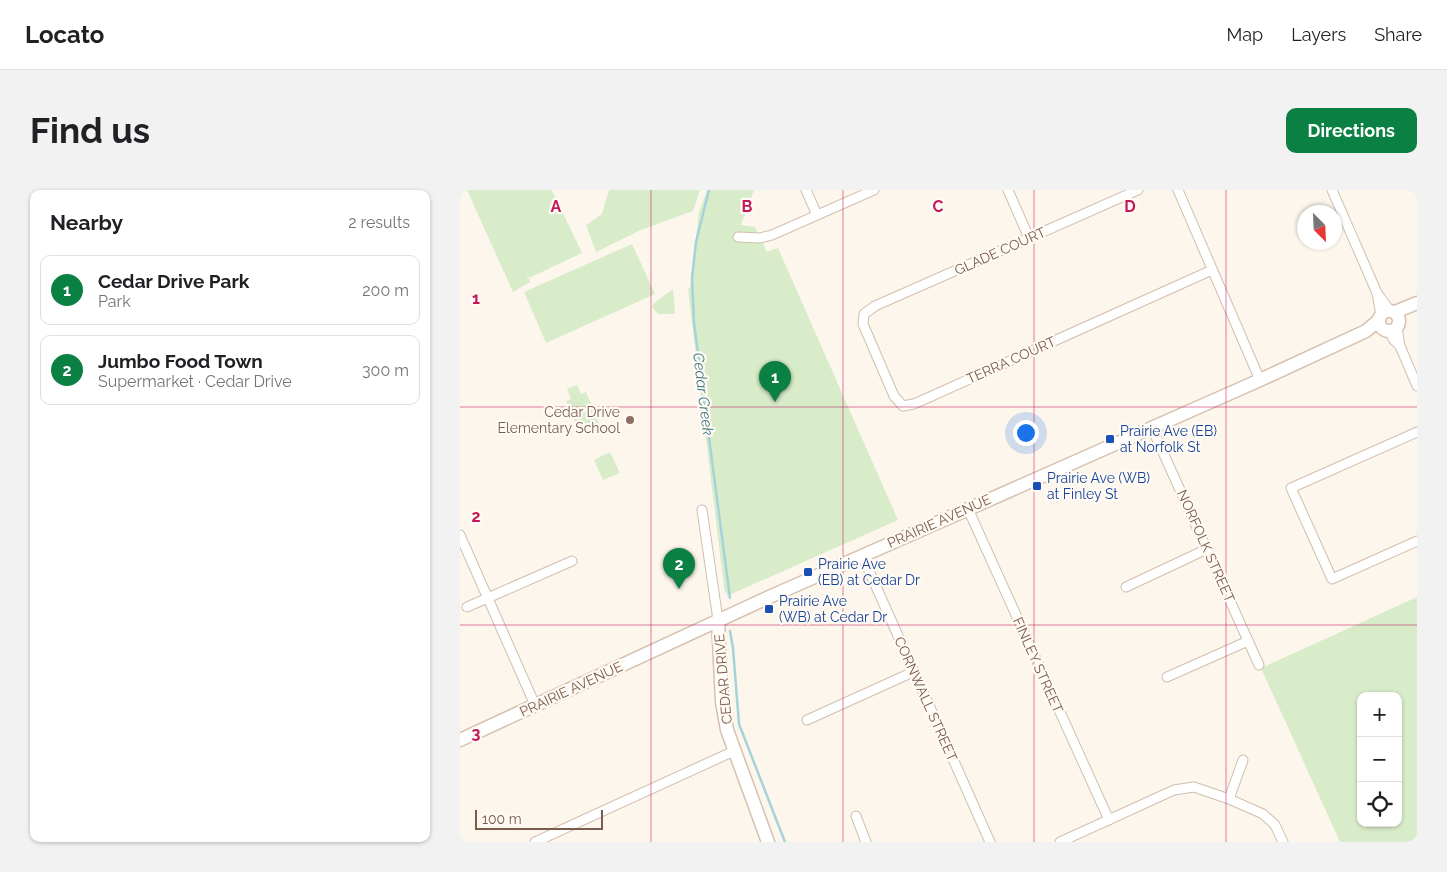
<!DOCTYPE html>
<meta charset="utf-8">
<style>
body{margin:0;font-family:Raleway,sans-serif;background:#f2f2f2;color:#202124}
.controls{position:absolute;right:15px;bottom:15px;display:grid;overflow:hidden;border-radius:10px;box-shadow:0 1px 4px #0004}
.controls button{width:45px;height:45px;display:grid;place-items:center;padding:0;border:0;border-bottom:1px solid #e0e0e0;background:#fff;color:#202124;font:25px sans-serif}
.compass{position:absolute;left:837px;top:15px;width:45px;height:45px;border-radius:50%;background:#fff;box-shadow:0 1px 4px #0004;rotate:156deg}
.scale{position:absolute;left:15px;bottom:12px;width:128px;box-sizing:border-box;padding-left:5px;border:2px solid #7a5c4d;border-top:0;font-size:14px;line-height:18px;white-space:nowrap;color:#7a5c4d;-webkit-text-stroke:4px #fffaf3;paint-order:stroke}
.you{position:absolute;left:565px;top:242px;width:18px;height:18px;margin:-12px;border:4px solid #fff;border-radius:50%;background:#1a73e8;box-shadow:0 0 0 8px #1a73e833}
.badge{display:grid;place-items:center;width:32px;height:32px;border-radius:50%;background:#0b8043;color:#fff;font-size:16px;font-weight:700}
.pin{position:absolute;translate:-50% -41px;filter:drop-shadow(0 1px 2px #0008)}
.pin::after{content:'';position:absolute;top:26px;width:18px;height:15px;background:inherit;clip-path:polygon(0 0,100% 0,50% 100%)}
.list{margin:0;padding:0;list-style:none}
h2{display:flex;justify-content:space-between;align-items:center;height:65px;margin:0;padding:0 20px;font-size:21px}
h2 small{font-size:16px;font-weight:400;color:#757577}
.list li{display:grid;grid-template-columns:32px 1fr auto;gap:15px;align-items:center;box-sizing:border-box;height:70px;margin:0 10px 10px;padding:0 10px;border:1px solid #e0e0e0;border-radius:10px}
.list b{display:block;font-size:19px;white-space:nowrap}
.list p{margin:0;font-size:16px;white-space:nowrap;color:#757577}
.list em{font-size:16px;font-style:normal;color:#757577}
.icon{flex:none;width:28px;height:28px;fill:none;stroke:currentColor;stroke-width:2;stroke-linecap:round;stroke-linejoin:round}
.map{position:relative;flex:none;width:957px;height:652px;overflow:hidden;border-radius:10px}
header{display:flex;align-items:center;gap:30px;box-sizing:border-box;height:70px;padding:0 25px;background:#fff;border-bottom:1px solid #e0e0e0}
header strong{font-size:24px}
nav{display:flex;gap:28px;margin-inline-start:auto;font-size:18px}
.intro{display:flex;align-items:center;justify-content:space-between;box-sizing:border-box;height:120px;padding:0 30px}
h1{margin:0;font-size:35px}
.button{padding:12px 22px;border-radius:10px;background:#0b8043;color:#fff;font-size:18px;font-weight:700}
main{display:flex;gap:30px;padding:0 30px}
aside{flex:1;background:#fff;border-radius:10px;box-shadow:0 1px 4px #0004}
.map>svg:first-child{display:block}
.green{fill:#d8ecc9;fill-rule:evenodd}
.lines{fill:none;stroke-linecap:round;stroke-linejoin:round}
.stream{stroke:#a5d3da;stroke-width:2.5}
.street-casing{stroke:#d1beb0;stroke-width:11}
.secondary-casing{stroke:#d6c0b0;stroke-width:15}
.street{stroke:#fff;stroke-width:9}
.secondary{stroke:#fff;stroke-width:12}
.grid{fill:none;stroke:#c2185b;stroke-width:1;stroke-opacity:0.55}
.education-dot{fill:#8d6e63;stroke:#fffaf3;stroke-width:2}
.transit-dot{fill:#1a4fb4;stroke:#fffaf3;stroke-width:2}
.labels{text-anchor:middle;stroke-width:4.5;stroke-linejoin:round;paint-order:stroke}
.street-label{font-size:14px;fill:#7a5c4d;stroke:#fffaf3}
.education-label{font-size:14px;fill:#785e54;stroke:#fffaf3;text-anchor:end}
.transit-label{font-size:14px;fill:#164399;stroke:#fffaf3;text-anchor:start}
.water-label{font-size:15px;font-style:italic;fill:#437c86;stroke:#fffaf3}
.grid-label{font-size:16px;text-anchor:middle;font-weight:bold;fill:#c2185b;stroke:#fffaf3;stroke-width:4.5;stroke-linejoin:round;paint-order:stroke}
</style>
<header>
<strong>Locato</strong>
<nav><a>Map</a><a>Layers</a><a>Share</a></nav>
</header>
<div class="intro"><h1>Find us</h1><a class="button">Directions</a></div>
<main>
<aside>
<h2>Nearby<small>2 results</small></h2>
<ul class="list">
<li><span class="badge">1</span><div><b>Cedar Drive Park</b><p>Park</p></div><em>200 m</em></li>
<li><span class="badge">2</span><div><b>Jumbo Food Town</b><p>Supermarket · Cedar Drive</p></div><em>300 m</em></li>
</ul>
</aside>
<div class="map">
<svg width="957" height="652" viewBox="0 0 957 652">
<rect width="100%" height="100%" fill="#fdf6ec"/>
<g class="green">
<polygon points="7,0 92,0 122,63 69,88 64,78 70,92 53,102"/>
<polygon points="149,0 240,0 233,21 181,40 136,62 126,35 142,24"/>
<polygon points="247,0 294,0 281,35 295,37 307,62 318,58 438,330 267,406 267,403 265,403 262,381 228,99 230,98 239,22"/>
<polygon points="172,54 195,104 86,153 64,102"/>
<polygon points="213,99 215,124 198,124 192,117 193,114"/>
<polygon points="117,195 121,204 126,202 140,236 120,244 106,211 111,209 107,199"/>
<polygon points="150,262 160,283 143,290 134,270"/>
<path d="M957 407V652H880L801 478ZM901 506H938V633H901Z"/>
</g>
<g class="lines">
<g class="stream">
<polyline points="249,0 236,52 232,88 234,133 270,408"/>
<polyline points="270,441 273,458 279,534 325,652"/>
</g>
<defs>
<g id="street">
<polyline points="346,0 357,25"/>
<polyline points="548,0 569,48"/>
<polyline points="678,0 415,116 404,124 403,134 434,206 443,216 454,214 752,80"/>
<polyline points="718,0 800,190"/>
<polyline points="872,0 917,103 921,125"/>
<polyline points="278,47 300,48 312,45 414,0"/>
<polyline points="917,103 930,121"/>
<polyline points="937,137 940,156 957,196"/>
<polyline points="930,141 933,149 940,156"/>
<polyline points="692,238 799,475"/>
<polyline points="957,242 831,298 872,389 957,351"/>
<polyline points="508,319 649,630"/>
<polyline points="242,320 258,430"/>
<polyline points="0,345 75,515"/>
<polyline points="402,365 530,652"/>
<polyline points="666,397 747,359"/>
<polyline points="7,417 112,371"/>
<polyline points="707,487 788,451"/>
<polyline points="347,530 453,482"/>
<polyline points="769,609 783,570"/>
<polyline points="396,626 406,652"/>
<polyline points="75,652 274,561"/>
<polyline points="600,652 714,600 734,597 769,609 803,624 815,635 823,652"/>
</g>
<g id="secondary">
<circle cx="929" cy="131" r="10"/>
<polyline points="935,122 957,113"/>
<polyline points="258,430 262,512 267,540 308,652"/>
<polyline points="0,550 307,408 800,190 906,141 919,130"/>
</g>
</defs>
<use href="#street" class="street-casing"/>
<use href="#secondary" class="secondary-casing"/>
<use href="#street" class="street"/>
<use href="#secondary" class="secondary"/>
</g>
<path class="grid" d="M191 0V652M383 0V652M574 0V652M766 0V652M0 217H957M0 435H957"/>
<circle class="education-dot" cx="170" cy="230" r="5"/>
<g class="transit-dot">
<rect x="645" y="244" width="10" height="10" rx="2.5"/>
<rect x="572" y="291" width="10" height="10" rx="2.5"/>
<rect x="343" y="377" width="10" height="10" rx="2.5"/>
<rect x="304" y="414" width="10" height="10" rx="2.5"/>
</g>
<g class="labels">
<g class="street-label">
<text transform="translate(540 61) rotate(-24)" y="5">GLADE COURT</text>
<text transform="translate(551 170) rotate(-24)" y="5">TERRA COURT</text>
<text transform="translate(479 331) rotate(-24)" y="5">PRAIRIE AVENUE</text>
<text transform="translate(746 356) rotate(66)" y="5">NORFOLK STREET</text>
<text transform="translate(578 475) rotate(66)" y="5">FINLEY STREET</text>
<text transform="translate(263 489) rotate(-95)" y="5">CEDAR DRIVE</text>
<text transform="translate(111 499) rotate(-25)" y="5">PRAIRIE AVENUE</text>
<text transform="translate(466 509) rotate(66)" y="5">CORNWALL STREET</text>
</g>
<g class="education-label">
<text x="160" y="227">Cedar Drive<tspan x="160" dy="16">Elementary School</tspan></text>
</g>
<g class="transit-label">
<text x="660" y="246">Prairie Ave (EB)<tspan x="660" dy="16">at Norfolk St</tspan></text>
<text x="587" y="293">Prairie Ave (WB)<tspan x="587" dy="16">at Finley St</tspan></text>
<text x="358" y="379">Prairie Ave<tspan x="358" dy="16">(EB) at Cedar Dr</tspan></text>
<text x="319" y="416">Prairie Ave<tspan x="319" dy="16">(WB) at Cedar Dr</tspan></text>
</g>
<g class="water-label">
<text transform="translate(243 204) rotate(83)" y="5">Cedar Creek</text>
</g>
</g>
<g class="grid-label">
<text x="96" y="22">A</text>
<text x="287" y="22">B</text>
<text x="478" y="22">C</text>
<text x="670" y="22">D</text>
<text x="16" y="114">1</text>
<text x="16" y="332">2</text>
<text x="16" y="549">3</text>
</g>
</svg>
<div class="controls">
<button>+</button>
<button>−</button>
<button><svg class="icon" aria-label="locate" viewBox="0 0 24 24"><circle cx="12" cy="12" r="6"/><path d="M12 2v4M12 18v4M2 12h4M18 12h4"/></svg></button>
</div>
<svg class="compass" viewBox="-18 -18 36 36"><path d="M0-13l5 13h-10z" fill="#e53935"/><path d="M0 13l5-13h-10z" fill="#757577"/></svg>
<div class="scale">100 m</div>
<div class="you"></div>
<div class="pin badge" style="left:315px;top:212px">1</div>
<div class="pin badge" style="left:219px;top:399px">2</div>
</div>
</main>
